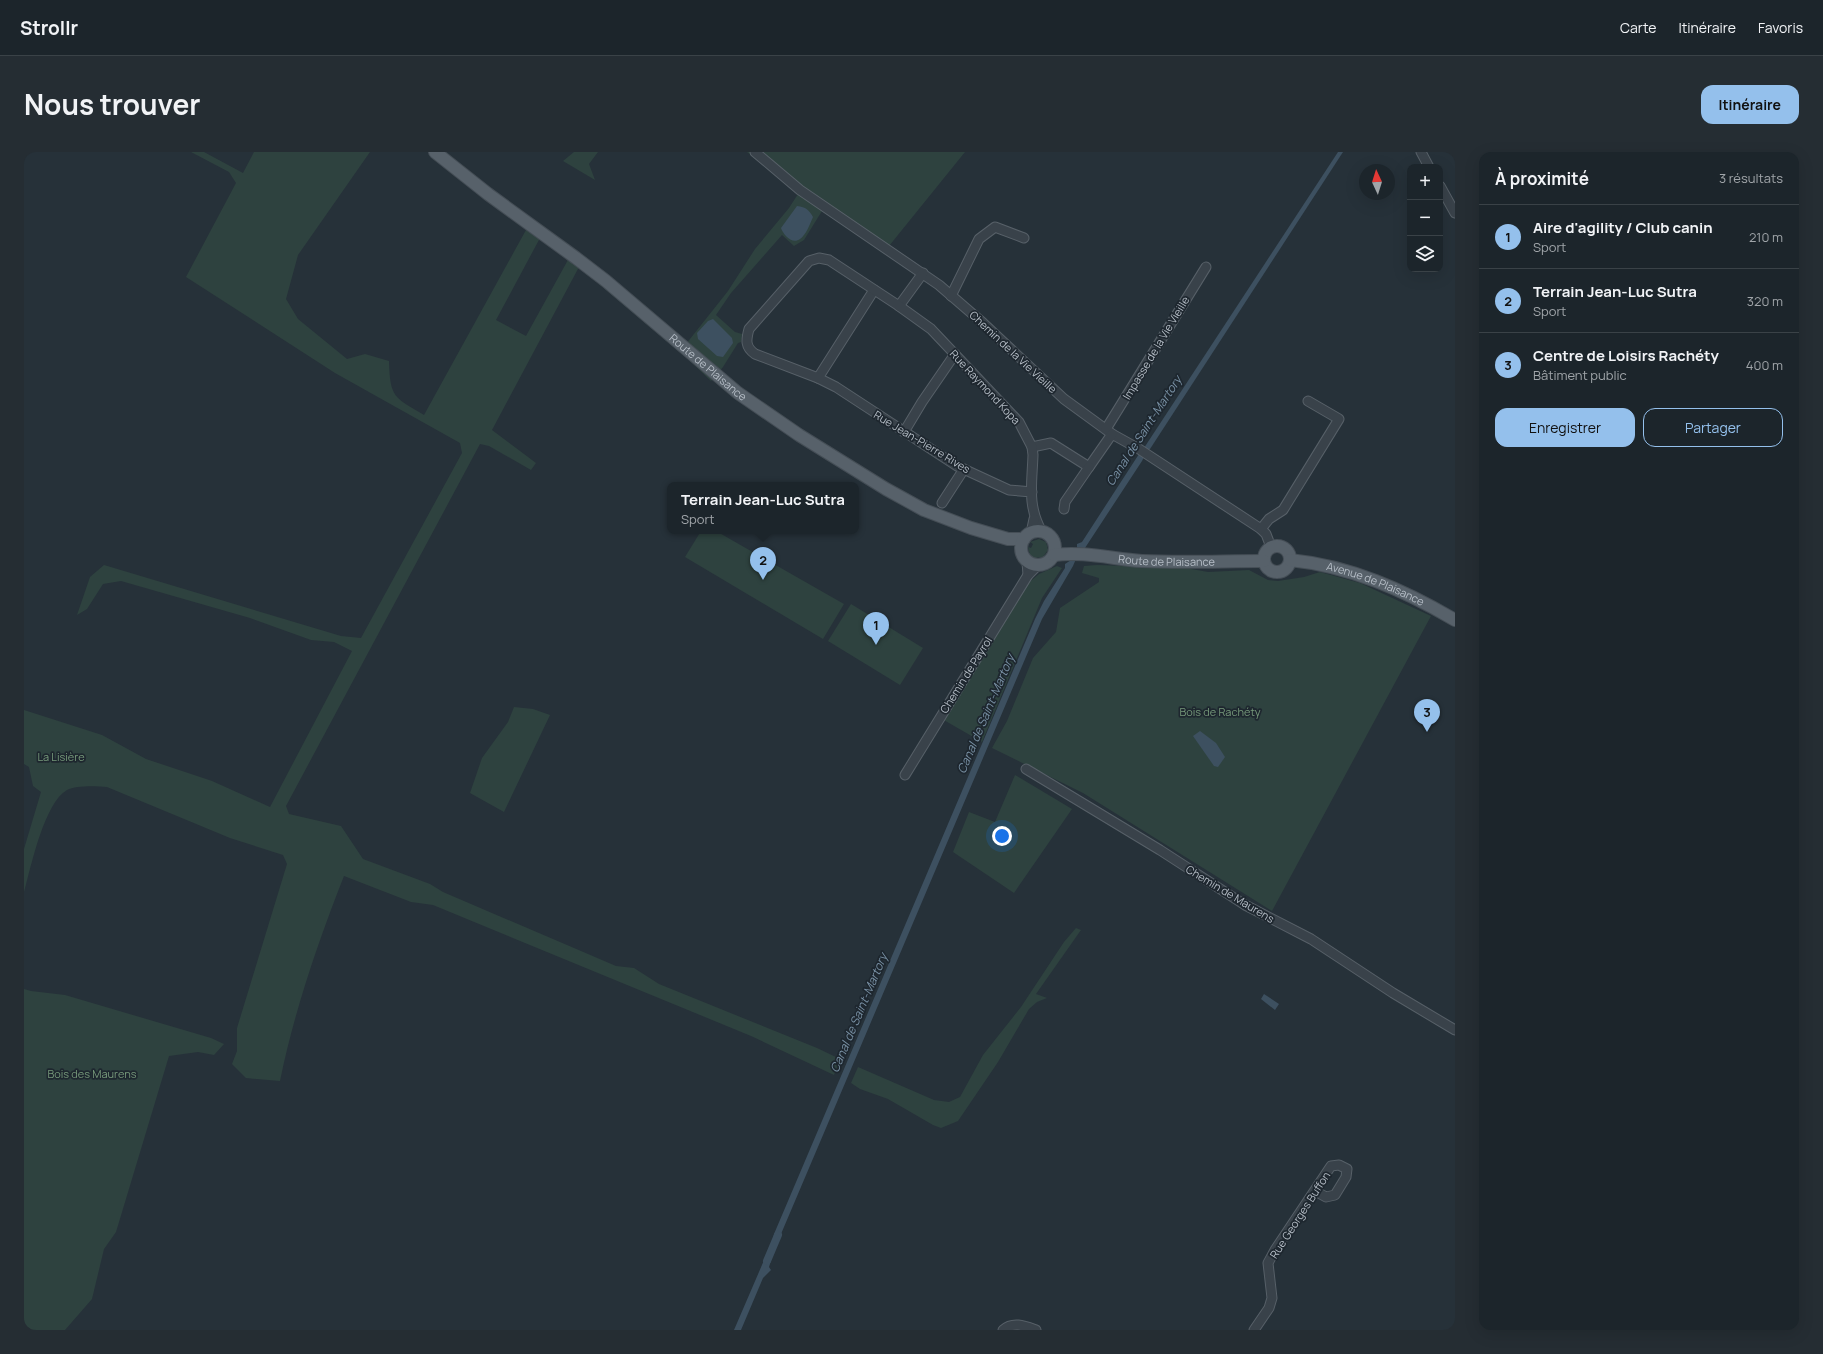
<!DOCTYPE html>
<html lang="fr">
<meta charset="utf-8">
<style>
body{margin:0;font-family:Manrope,sans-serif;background:#252d33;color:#f1f3f6}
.controls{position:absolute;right:12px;top:12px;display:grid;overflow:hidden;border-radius:8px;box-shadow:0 4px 16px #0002}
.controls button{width:36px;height:36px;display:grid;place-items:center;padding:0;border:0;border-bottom:1px solid #3a4247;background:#1c252b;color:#f1f3f6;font:20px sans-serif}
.compass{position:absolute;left:1335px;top:12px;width:36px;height:36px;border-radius:50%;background:#1c252b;box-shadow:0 4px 16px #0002;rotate:356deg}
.you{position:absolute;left:978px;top:684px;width:14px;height:14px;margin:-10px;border:3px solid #fff;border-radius:50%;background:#1a73e8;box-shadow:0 0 0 6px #1a73e833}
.badge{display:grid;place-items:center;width:26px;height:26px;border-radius:50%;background:#94c0ec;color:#111;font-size:13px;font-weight:700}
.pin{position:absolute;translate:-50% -33px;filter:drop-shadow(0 1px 2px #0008)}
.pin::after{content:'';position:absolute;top:21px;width:14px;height:12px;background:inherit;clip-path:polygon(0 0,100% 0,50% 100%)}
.popup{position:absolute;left:643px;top:330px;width:192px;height:52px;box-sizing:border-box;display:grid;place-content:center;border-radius:8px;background:#1c252b;filter:drop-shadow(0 1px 3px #0005);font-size:13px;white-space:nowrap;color:#a0a5a9}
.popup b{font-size:15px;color:#f1f3f6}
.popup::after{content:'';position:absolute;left:50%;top:100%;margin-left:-8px;border:8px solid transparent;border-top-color:#1c252b}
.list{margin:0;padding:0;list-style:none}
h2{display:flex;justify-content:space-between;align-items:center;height:52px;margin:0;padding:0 16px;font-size:17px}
h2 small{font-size:13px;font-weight:400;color:#a0a5a9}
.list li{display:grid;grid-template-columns:26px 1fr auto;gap:12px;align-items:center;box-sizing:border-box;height:64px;padding:0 16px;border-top:1px solid #3a4247}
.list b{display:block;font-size:15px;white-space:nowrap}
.list p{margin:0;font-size:13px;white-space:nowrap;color:#a0a5a9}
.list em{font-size:13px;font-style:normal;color:#a0a5a9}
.actions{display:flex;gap:8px;padding:12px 16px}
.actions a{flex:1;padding:9px 0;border:1px solid #94c0ec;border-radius:12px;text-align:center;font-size:14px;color:#94c0ec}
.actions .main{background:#94c0ec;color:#111}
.icon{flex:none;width:22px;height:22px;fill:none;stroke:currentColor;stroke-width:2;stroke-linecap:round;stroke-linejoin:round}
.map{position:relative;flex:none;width:1431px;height:1178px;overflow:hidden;border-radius:12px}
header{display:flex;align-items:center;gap:24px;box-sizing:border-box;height:56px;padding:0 20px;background:#1c252b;border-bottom:1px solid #3a4247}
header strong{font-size:19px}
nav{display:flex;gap:22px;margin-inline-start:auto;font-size:14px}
.intro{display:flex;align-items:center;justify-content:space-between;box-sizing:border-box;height:96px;padding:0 24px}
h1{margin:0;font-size:28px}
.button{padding:10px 18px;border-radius:12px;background:#94c0ec;color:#111;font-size:14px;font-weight:700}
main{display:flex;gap:24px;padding:0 24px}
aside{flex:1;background:#1c252b;border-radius:12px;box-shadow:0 4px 16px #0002}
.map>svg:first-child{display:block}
.green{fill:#2e423f}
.water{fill:#3d5060}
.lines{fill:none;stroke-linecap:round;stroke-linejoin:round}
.canal{stroke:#3d5060;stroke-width:8}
.minor-casing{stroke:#576068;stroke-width:11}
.major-casing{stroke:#454e56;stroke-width:14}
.minor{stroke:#39424a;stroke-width:9}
.major{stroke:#57616a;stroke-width:12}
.labels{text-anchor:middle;stroke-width:3.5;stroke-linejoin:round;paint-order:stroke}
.street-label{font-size:11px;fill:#b5bdc6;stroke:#1e272f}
.park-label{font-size:11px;fill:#76997a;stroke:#1e272f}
.water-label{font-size:12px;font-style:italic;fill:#7991a5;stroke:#1e272f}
</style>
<header>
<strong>Strollr</strong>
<nav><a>Carte</a><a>Itinéraire</a><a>Favoris</a></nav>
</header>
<div class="intro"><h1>Nous trouver</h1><a class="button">Itinéraire</a></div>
<main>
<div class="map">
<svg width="1431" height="1178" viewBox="0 0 1431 1178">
<rect width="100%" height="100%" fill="#263139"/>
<g class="green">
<path d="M167 0H180L219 21 230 0H346L274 103 262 147 274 167 323 207 341 202 365 209C366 246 370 245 400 263L502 78 516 86 472 168 502 184 550 97 669 200 662 192 704 139 731 97 765 56 774 42 723 0H941L861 99 798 59 780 88 770 94 758 83 707 141 692 163 711 180 718 182 717 190 714 191 699 215 687 229 665 208 555 115 468 278 512 311 507 318 465 294 456 292 262 654 265 662 317 674 339 707 406 732 419 740 592 814 610 816 635 832 793 896 816 907 810 923 727 884 409 753 387 750 320 724C294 790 270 860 256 929L222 926 208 912 213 899V876L263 712 259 703 206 686 83 635C73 634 52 633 43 638 20 651 7 715 0 740V697L17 640 9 634 5 615 0 612V558L78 583 122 607 188 629 246 655 328 499 310 490 287 488 226 466 97 429 79 432 63 457 53 463 66 425 80 413 317 484 337 486 438 301 436 291 311 221 162 125 212 31 205 20Z"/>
<polygon points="550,0 574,0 565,12 571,28 539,9"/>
<polygon points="677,379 692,379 820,452 799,487 661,405"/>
<polygon points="1015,387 1022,390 1024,398 1019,405 1011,406 1006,403 1004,395 1007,396 1009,392 1006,390"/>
<polygon points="1073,413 1162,416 1184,420 1225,418 1244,428 1254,429 1280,425 1296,420 1336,431 1407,464 1248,759 1059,641 968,596 983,569 1009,506 1032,480 1036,456 1075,430 1075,426 1058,421 1060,414"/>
<polygon points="1033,414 1038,416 1018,446 958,590 918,567 1002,433 1015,422"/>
<polygon points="827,452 899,496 876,533 804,489"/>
<polygon points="490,555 509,557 526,563 480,660 446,641 458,606 484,570"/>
<polygon points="991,623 1048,657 990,741 929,700 945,660 971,670"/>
<polygon points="1052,776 1057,778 1012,842 1023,846 1013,850 1005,857 974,910 934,969 917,976 909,973 864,947 836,937 827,931 834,915 910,948 925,950 936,945 959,903 997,855 1040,790"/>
<polygon points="0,837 7,839 41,843 187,886 200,892 190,903 174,900 145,904 92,1080 80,1097 68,1147 41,1178 0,1178"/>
</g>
<g class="water">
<polygon points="1314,0 1319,0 1126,297 1123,299 1120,296"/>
<path d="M773 54C782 55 785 58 789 65 786 72 782 83 776 87 768 93 759 82 757 76Z"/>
<polygon points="689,167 708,186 709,191 699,205 693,204 674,187 673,181 684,169"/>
<polygon points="1115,302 1120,305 1118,309 1059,399 1053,398 1053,392 1058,390"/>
<polygon points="1050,406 1052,407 1049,414 1018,467 757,1082 751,1094 748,1093 750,1082 1011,467 1020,449 1041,416 1041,412"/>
<polygon points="1176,579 1192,591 1201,605 1194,615 1190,614 1169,584"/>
<polygon points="1240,842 1255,852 1251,858 1237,847"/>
<polygon points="744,1099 749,1102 745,1115 747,1118 739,1126 717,1178 710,1178"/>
</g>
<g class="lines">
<polyline class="canal" points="743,1109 754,1083"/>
<defs>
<g id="minor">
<polyline points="731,0 776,38 915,133 959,171 1040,247 1088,282 1115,297 1237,377 1242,382 1247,395"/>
<polyline points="1397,0 1405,15"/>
<polyline points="1416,34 1431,61"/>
<polyline points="927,144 955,87 971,75 1000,86"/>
<polyline points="875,154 899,121"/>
<polyline points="794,226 850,138"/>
<polyline points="1082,277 1182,115"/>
<polyline points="880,280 898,250 931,202"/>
<polyline points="1008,295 1027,291 1065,315 1088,282"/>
<path d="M1008 340 985 338 933 314 812 235 794 226 731 202C721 195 722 188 725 177L785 109 795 106 805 108 875 154 907 177 995 270 1008 295 1009 303C1008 332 1003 354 1018 380"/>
<polyline points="918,351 940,317"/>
<polyline points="1040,357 1041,350 1065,315"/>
<polyline points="1237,377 1245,367 1259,358 1315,267 1284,249"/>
<polyline points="1007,381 1010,367"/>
<polyline points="1003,410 1004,423"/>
<polyline points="1002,617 1136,698 1221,753 1287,787 1369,841 1431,878"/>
<polyline points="881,623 1004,423 1013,414"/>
<path d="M979 1178C989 1169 1001 1174 1012 1178"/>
<polyline points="1230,1178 1245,1156 1248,1146 1244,1111 1251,1098 1307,1014 1315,1013 1323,1017 1322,1025 1311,1043 1302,1045 1291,1039"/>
</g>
<g id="major">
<path id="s1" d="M411 0 464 42 552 106 582 129 714 241 775 283 862 337 900 358 947 376 984 387H1000"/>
<circle cx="1014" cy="396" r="17"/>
<circle cx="1253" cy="407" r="13"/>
<path id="s2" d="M1030 403C1059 399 1089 407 1118 409 1158 411 1199 409 1240 409"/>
<path id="s3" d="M1266 408C1326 414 1380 438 1431 468"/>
</g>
</defs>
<use href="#minor" class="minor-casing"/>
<use href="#major" class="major-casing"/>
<use href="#minor" class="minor"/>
<use href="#major" class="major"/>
</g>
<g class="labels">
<g class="street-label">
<text transform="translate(1132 196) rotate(-59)" y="4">Impasse de la Vie Vieille</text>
<text transform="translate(989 200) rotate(43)" y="4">Chemin de la Vie Vieille</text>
<text dy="4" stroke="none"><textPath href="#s1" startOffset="348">Route de Plaisance</textPath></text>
<text transform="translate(961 235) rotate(47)" y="4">Rue Raymond Kopa</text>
<text transform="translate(898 290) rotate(31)" y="4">Rue Jean-Pierre Rives</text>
<text dy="4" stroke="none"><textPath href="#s2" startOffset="113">Route de Plaisance</textPath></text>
<text dy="4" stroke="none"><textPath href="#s3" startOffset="89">Avenue de Plaisance</textPath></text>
<text transform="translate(942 523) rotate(-58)" y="4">Chemin de Payrol</text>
<text transform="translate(1206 742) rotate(31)" y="4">Chemin de Maurens</text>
<text transform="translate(1276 1063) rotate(-57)" y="4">Rue Georges Buffon</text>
</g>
<g class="park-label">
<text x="1196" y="564">Bois de Rachéty</text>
<text x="37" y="609">La Lisière</text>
<text x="68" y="926">Bois des Maurens</text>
</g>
<g class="water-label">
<text transform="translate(1120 279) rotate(-57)" y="4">Canal de Saint-Martory</text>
<text transform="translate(962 562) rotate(-67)" y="4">Canal de Saint-Martory</text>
<text transform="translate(835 861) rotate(-67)" y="4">Canal de Saint-Martory</text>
</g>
</g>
</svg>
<div class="controls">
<button>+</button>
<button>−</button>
<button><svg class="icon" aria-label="layers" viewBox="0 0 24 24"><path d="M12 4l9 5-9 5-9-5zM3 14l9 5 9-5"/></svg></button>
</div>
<svg class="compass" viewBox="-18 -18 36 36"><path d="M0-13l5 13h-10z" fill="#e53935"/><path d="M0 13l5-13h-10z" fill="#a0a5a9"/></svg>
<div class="you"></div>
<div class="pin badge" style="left:852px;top:493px">1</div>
<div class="pin badge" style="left:739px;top:428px">2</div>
<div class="popup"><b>Terrain Jean-Luc Sutra</b>Sport</div>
<div class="pin badge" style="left:1403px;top:580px">3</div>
</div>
<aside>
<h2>À proximité<small>3 résultats</small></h2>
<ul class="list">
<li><span class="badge">1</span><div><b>Aire d'agility / Club canin</b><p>Sport</p></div><em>210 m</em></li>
<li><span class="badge">2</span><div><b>Terrain Jean-Luc Sutra</b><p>Sport</p></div><em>320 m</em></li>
<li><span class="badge">3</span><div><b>Centre de Loisirs Rachéty</b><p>Bâtiment public</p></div><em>400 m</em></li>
</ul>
<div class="actions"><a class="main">Enregistrer</a><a>Partager</a></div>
</aside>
</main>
